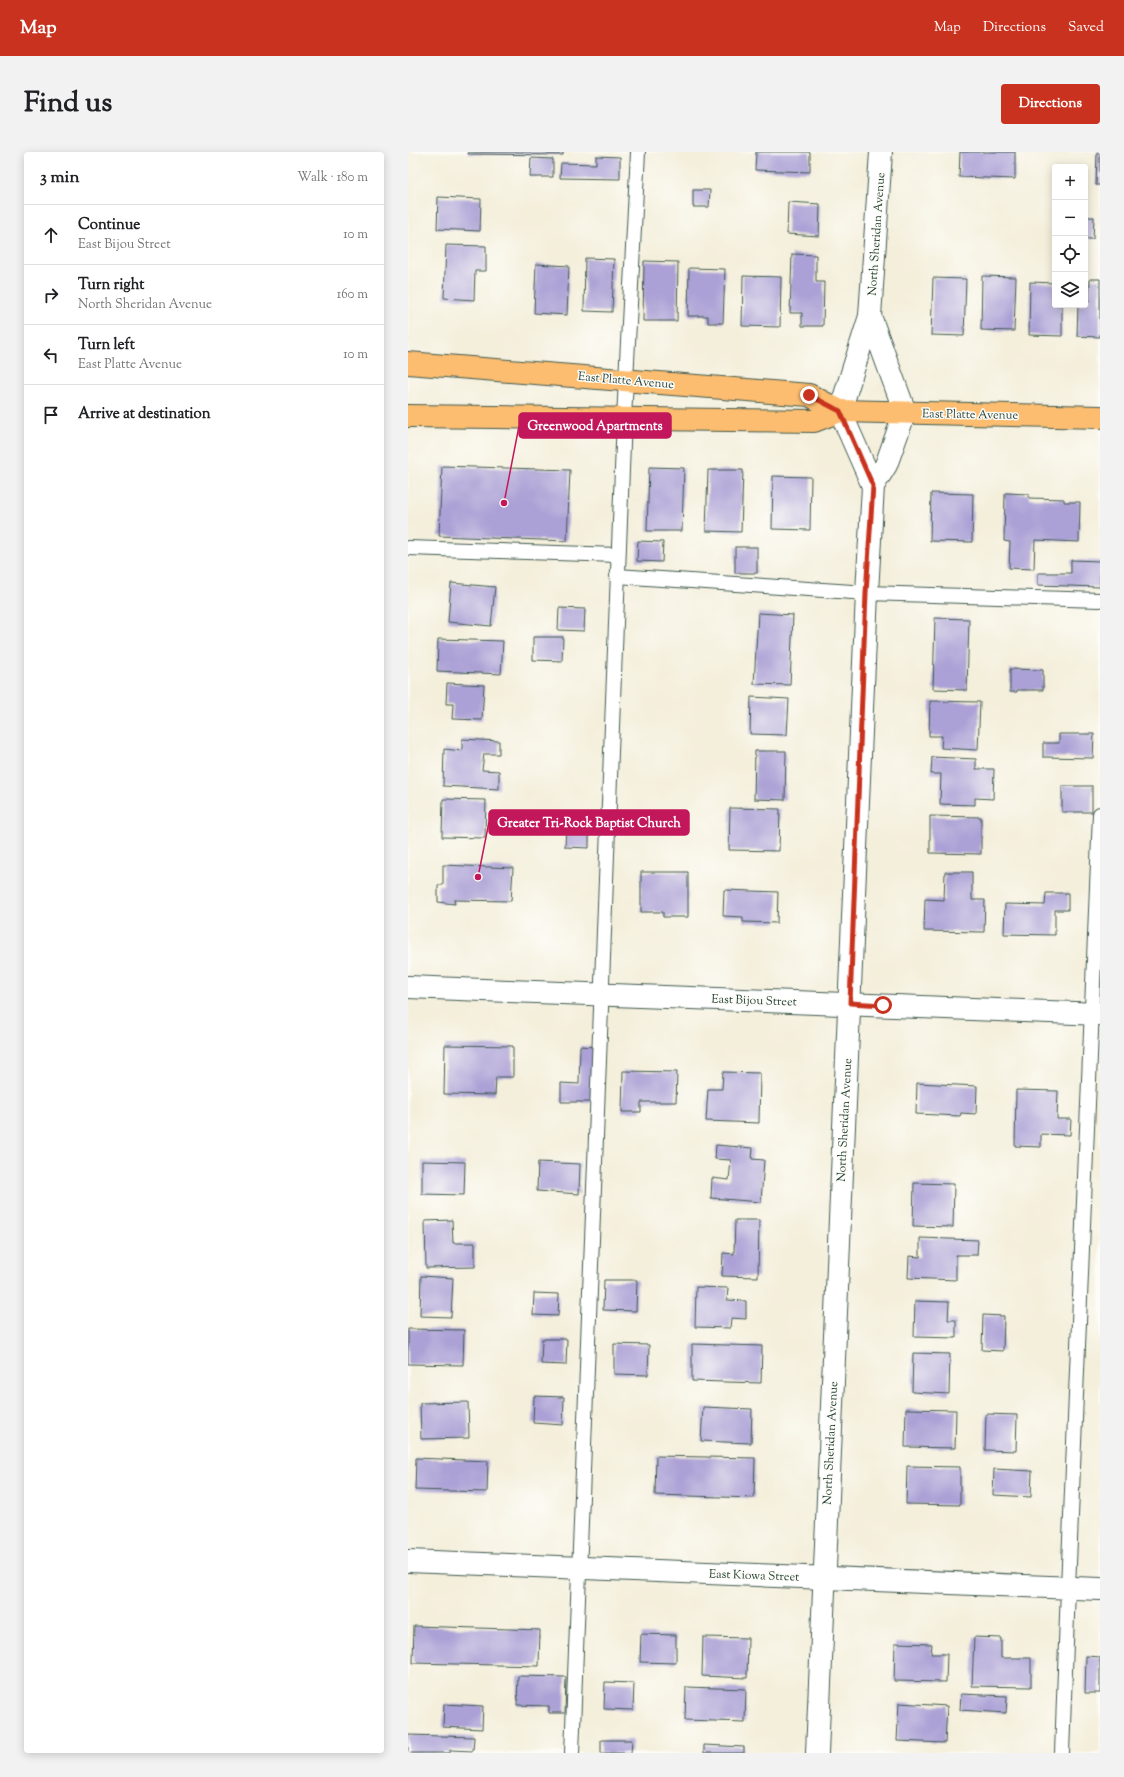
<!DOCTYPE html>
<meta charset="utf-8">
<style>
body{margin:0;font-family:"Sorts Mill Goudy",serif;background:#f2f2f2;color:#202124}
.controls{position:absolute;right:12px;top:12px;display:grid;overflow:hidden;border-radius:4px;box-shadow:0 2px 10px #0003}
.controls button{width:36px;height:36px;display:grid;place-items:center;padding:0;border:0;border-bottom:1px solid #e0e0e0;background:#fff;color:#202124;font:20px sans-serif}
.stop{position:absolute;width:12px;height:12px;margin:-9px;border:3px solid #c8321e;border-radius:50%;background:#fff}
.stop.end{background:#c8321e;border-color:#fff;box-shadow:0 1px 4px #0008}
.list{margin:0;padding:0;list-style:none}
h2{display:flex;justify-content:space-between;align-items:center;height:52px;margin:0;padding:0 16px;font-size:17px}
h2 small{font-size:13px;font-weight:400;color:#757577}
.list li{display:grid;grid-template-columns:26px 1fr auto;gap:12px;align-items:center;box-sizing:border-box;height:60px;padding:0 16px;border-top:1px solid #e0e0e0}
.list b{display:block;font-size:15px;white-space:nowrap}
.list p{margin:0;font-size:13px;white-space:nowrap;color:#757577}
.list em{font-size:13px;font-style:normal;color:#757577}
.icon{flex:none;width:22px;height:22px;fill:none;stroke:currentColor;stroke-width:2;stroke-linecap:round;stroke-linejoin:round}
.map{position:relative;flex:none;width:692px;height:1601px;overflow:hidden;border-radius:4px}
header{display:flex;align-items:center;gap:24px;box-sizing:border-box;height:56px;padding:0 20px;background:#c8321e;color:#fff}
header strong{font-size:19px}
nav{display:flex;gap:22px;margin-inline-start:auto;font-size:14px}
.intro{display:flex;align-items:center;justify-content:space-between;box-sizing:border-box;height:96px;padding:0 24px}
h1{margin:0;font-size:28px}
.button{padding:10px 18px;border-radius:4px;background:#c8321e;color:#fff;font-size:14px;font-weight:700}
main{display:flex;gap:24px;padding:0 24px}
aside{flex:1;background:#fff;border-radius:4px;box-shadow:0 2px 10px #0003}
.map>svg:first-child{display:block}
.building{fill:#aba1d6}
.lines{fill:none;stroke-linecap:round;stroke-linejoin:round}
.service-casing{stroke:#3f584d;stroke-width:16}
.minor-casing{stroke:#3f584d;stroke-width:24}
.tertiary-casing{stroke:#3f584d;stroke-width:24}
.primary-casing{stroke:#3f584d;stroke-width:24}
.service{stroke:#fff;stroke-width:14}
.minor{stroke:#fff;stroke-width:22}
.tertiary{stroke:#fff;stroke-width:22}
.primary{stroke:#fcbd6f;stroke-width:22}
.route{stroke:#c8321e;stroke-width:5}
.labels{text-anchor:middle;stroke-width:3;stroke-linejoin:round;paint-order:stroke}
.street-label{font-size:12px;fill:#1f3d34;stroke:#fdfcf7}
.leader{fill:none;stroke:#c2185b;stroke-width:1.5}
.callout-dot{fill:#c2185b;stroke:#fdfcf7;stroke-width:1.5}
.callout{fill:#c2185b;stroke:#c2185b;stroke-width:1.5}
.callout-label{font-size:13px;text-anchor:middle;font-weight:bold;fill:#fff}
</style>
<header>
<strong>Map</strong>
<nav><a>Map</a><a>Directions</a><a>Saved</a></nav>
</header>
<div class="intro"><h1>Find us</h1><a class="button">Directions</a></div>
<main>
<aside>
<h2>3 min<small>Walk · 180 m</small></h2>
<ul class="list">
<li><svg class="icon" aria-label="ahead" viewBox="0 0 24 24"><path d="M12 20V5M6 11l6-6 6 6"/></svg><div><b>Continue</b><p>East Bijou Street</p></div><em>10 m</em></li>
<li><svg class="icon" aria-label="right" viewBox="0 0 24 24"><path d="M7 20v-9h11M14 6l5 5-5 5"/></svg><div><b>Turn right</b><p>North Sheridan Avenue</p></div><em>160 m</em></li>
<li><svg class="icon" aria-label="left" viewBox="0 0 24 24"><path d="M17 20v-9H6M10 6l-5 5 5 5"/></svg><div><b>Turn left</b><p>East Platte Avenue</p></div><em>10 m</em></li>
<li><svg class="icon" aria-label="arrive" viewBox="0 0 24 24"><path d="M6 21V4h12l-3 4 3 4H6"/></svg><div><b>Arrive at destination</b></div></li>
</ul>
</aside>
<div class="map">
<svg width="692" height="1601" viewBox="0 0 692 1601">
<rect width="100%" height="100%" fill="#fdfcf7"/>
<filter id="ink" filterUnits="userSpaceOnUse"><feTurbulence type="fractalNoise" baseFrequency=".025" numOctaves="2"/><feDisplacementMap in="SourceGraphic" scale="8" xChannelSelector="R" yChannelSelector="G"/><feConvolveMatrix kernelMatrix="1 2 1 2 8 2 1 2 1" color-interpolation-filters="sRGB"/></filter>
<filter id="wash" filterUnits="userSpaceOnUse"><feTurbulence type="fractalNoise" baseFrequency=".012" numOctaves="4" result="noise"/><feDisplacementMap in="SourceGraphic" scale="16" xChannelSelector="R" yChannelSelector="G"/><feGaussianBlur stdDeviation="0.9" result="paint"/><feColorMatrix in="noise" values="0 0 0 0 0 0 0 0 0 0 0 0 0 0 0 0 0 1.4 0 .05"/><feComposite in="paint" operator="in"/></filter>
<g filter="url(#wash)">
<rect width="100%" height="100%" fill="#f4efdb"/>
<g id="blocks">
<g class="building">
<polygon points="60,0 155,0 155,3 60,2"/>
<polygon points="348,0 402,0 402,20 347,18"/>
<polygon points="552,0 607,0 607,27 551,25"/>
<polygon points="689,0 692,0 692,33 688,33"/>
<polygon points="188,4 212,5 212,27 152,26 153,11 188,12"/>
<polygon points="123,6 145,7 145,25 122,25"/>
<polygon points="285,38 302,38 301,55 285,55"/>
<polygon points="30,45 73,47 72,79 29,77"/>
<polygon points="380,50 412,52 411,84 379,82"/>
<polygon points="677,65 686,65 685,87 677,87"/>
<polygon points="38,93 78,94 78,119 67,119 66,148 36,146"/>
<polygon points="384,102 408,103 408,130 416,130 415,174 394,174 394,161 382,161"/>
<polygon points="177,106 206,107 204,160 176,159"/>
<polygon points="236,109 270,110 269,169 235,169"/>
<polygon points="128,112 161,114 159,163 126,161"/>
<polygon points="281,116 317,117 315,171 300,171 300,164 280,164"/>
<polygon points="335,124 373,125 372,175 334,174"/>
<polygon points="574,124 608,125 606,179 573,178"/>
<polygon points="525,126 558,127 556,184 523,183"/>
<polygon points="682,127 692,127 692,185 669,184 670,153 677,153 677,149 681,149"/>
<polygon points="622,130 647,131 647,153 654,153 654,184 621,183"/>
<polygon points="34,314 162,318 159,389 31,384"/>
<polygon points="241,315 276,316 274,379 239,379"/>
<polygon points="300,318 335,318 333,380 298,379"/>
<polygon points="365,324 403,325 402,378 364,377"/>
<polygon points="523,341 565,342 564,390 522,389"/>
<polygon points="597,341 621,342 621,346 656,347 656,350 672,350 671,390 627,388 626,417 601,416 602,390 596,389"/>
<polygon points="230,389 255,390 254,410 229,409"/>
<rect x="327" y="395" width="22" height="26"/>
<polygon points="663,408 692,409 692,435 630,433 630,421 663,421"/>
<polygon points="43,431 87,435 83,474 40,470"/>
<polygon points="151,456 177,457 176,479 150,478"/>
<polygon points="350,461 385,463 382,533 346,532"/>
<polygon points="527,466 561,467 559,538 525,537"/>
<polygon points="125,485 155,485 154,509 125,508"/>
<polygon points="30,487 95,489 93,522 29,519"/>
<polygon points="602,517 635,518 635,538 609,538 609,540 602,540"/>
<polygon points="39,531 76,533 74,568 44,567 45,552 38,552"/>
<polygon points="343,545 381,547 379,583 342,582"/>
<polygon points="522,549 572,550 570,598 533,596 534,584 521,584"/>
<polygon points="651,582 686,582 685,606 635,605 635,591 651,591"/>
<polygon points="54,587 91,589 91,602 76,602 74,618 91,619 91,637 35,634 36,597 54,599"/>
<polygon points="347,599 378,599 377,648 346,647"/>
<polygon points="524,605 568,607 568,617 586,617 585,647 567,646 567,653 532,652 533,622 523,622"/>
<rect x="654" y="634" width="30" height="26"/>
<polygon points="35,647 78,648 77,686 34,685"/>
<polygon points="322,656 372,657 371,699 321,698"/>
<polygon points="522,664 573,665 573,702 522,701"/>
<polygon points="158,674 181,675 181,696 157,695"/>
<polygon points="35,713 105,716 103,749 46,748 47,752 30,750 30,733 35,733"/>
<polygon points="233,720 280,720 280,765 255,765 255,760 233,760"/>
<polygon points="537,720 564,720 564,748 577,748 576,780 516,779 517,747 536,748"/>
<polygon points="316,738 370,740 369,771 335,770 335,765 315,764"/>
<polygon points="638,741 660,741 660,758 647,758 647,783 596,782 597,752 637,753"/>
<polygon points="37,893 105,894 105,925 88,925 87,943 36,942"/>
<polygon points="172,894 186,895 185,950 153,950 153,931 171,932"/>
<polygon points="215,919 269,920 268,950 233,950 233,960 214,960"/>
<polygon points="315,920 352,921 351,971 298,969 300,937 314,937"/>
<polygon points="509,931 569,934 568,962 553,961 552,964 508,962"/>
<polygon points="608,938 650,939 649,967 663,967 662,983 633,982 633,995 607,994"/>
<polygon points="308,993 345,996 344,1007 356,1008 353,1050 303,1046 304,1026 321,1028 323,1008 307,1007"/>
<polygon points="14,1009 57,1010 56,1043 14,1042"/>
<polygon points="130,1010 172,1012 171,1042 129,1039"/>
<polygon points="506,1031 546,1032 545,1075 505,1074"/>
<polygon points="44,1068 45,1091 67,1091 67,1115 18,1116 17,1069"/>
<polygon points="327,1068 351,1068 350,1125 314,1124 315,1101 326,1102"/>
<polygon points="512,1086 570,1088 569,1103 548,1103 548,1128 500,1126 501,1104 512,1105"/>
<polygon points="13,1124 45,1126 43,1165 12,1164"/>
<polygon points="196,1128 229,1128 228,1159 195,1158"/>
<polygon points="288,1135 320,1136 319,1148 338,1149 338,1167 323,1166 322,1176 287,1175"/>
<polygon points="126,1141 151,1142 150,1164 125,1163"/>
<polygon points="507,1149 541,1150 540,1168 548,1168 548,1186 506,1185"/>
<polygon points="575,1163 596,1164 595,1199 574,1198"/>
<polygon points="0,1177 56,1178 55,1213 0,1212"/>
<polygon points="134,1187 159,1187 158,1213 133,1212"/>
<polygon points="206,1192 241,1193 240,1223 206,1222"/>
<polygon points="284,1192 354,1194 353,1231 284,1229"/>
<polygon points="505,1201 542,1202 541,1242 504,1240"/>
<polygon points="126,1244 156,1245 155,1273 125,1271"/>
<polygon points="60,1250 61,1286 13,1287 12,1251"/>
<polygon points="295,1255 344,1257 343,1291 293,1289"/>
<polygon points="498,1257 548,1258 547,1296 497,1295"/>
<polygon points="578,1262 609,1263 608,1299 577,1298"/>
<polygon points="248,1304 347,1306 346,1346 247,1343"/>
<polygon points="8,1306 80,1309 79,1340 7,1338"/>
<polygon points="499,1314 552,1315 552,1353 498,1352"/>
<polygon points="586,1317 624,1319 623,1345 585,1343"/>
<polygon points="6,1474 132,1478 131,1514 5,1511"/>
<polygon points="233,1482 268,1483 268,1511 232,1510"/>
<polygon points="295,1485 340,1486 339,1526 294,1524"/>
<polygon points="566,1485 593,1486 593,1506 623,1506 623,1535 564,1534"/>
<polygon points="487,1491 524,1492 523,1502 539,1502 538,1530 486,1529"/>
<polygon points="678,1504 692,1505 692,1541 677,1541"/>
<polygon points="110,1524 158,1525 157,1561 141,1561 141,1554 109,1553"/>
<polygon points="197,1530 226,1531 225,1558 196,1557"/>
<polygon points="278,1535 338,1537 337,1570 277,1568"/>
<polygon points="553,1542 599,1544 598,1561 552,1558"/>
<polygon points="491,1551 539,1554 537,1591 489,1589"/>
<polygon points="36,1552 75,1554 74,1577 35,1575"/>
<polygon points="0,1583 66,1585 65,1599 42,1598 42,1601 0,1601"/>
<polygon points="193,1588 224,1588 223,1601 193,1601"/>
<polygon points="296,1593 336,1595 336,1601 296,1601"/>
</g>
</g>
</g>
<g filter="url(#ink)">
<use href="#blocks" fill-opacity="0" stroke="#3f584d" stroke-width="1"/>
<g class="lines">
<defs>
<g id="service">
<polyline points="0,396 210,403"/>
<polyline points="209,424 459,441 692,448"/>
<polyline points="164,1601 216,266 230,0"/>
<polyline points="654,1601 660,1436 692,662"/>
</g>
<g id="minor">
<polyline points="465,334 432,259 462,164 473,0"/>
<polyline points="0,1409 692,1437"/>
<polyline points="409,1601 459,441 465,334 478,313 497,260 462,164"/>
</g>
<polyline id="tertiary" points="0,835 692,862"/>
<g id="primary">
<polyline points="0,211 401,243 432,259"/>
<polyline points="0,264 406,269 432,259 692,265"/>
</g>
</defs>
<use href="#service" class="service-casing"/>
<use href="#minor" class="minor-casing"/>
<use href="#tertiary" class="tertiary-casing"/>
<use href="#primary" class="primary-casing"/>
<use href="#service" class="service"/>
<use href="#minor" class="minor"/>
<use href="#tertiary" class="tertiary"/>
<use href="#primary" class="primary"/>
</g>
</g>
<g class="lines" filter="url(#ink)">
<polyline class="route" points="401,243 432,259 465,334 458,441 442,851 475,853"/>
</g>
<g class="labels">
<g class="street-label">
<text transform="translate(468 82) rotate(-86)" y="4">North Sheridan Avenue</text>
<text transform="translate(218 228) rotate(5)" y="4">East Platte Avenue</text>
<text transform="translate(562 262) rotate(1)" y="4">East Platte Avenue</text>
<text transform="translate(346 848) rotate(2)" y="4">East Bijou Street</text>
<text transform="translate(436 968) rotate(-87)" y="4">North Sheridan Avenue</text>
<text transform="translate(422 1291) rotate(-87)" y="4">North Sheridan Avenue</text>
<text transform="translate(346 1423) rotate(2)" y="4">East Kiowa Street</text>
</g>
</g>
<path class="leader" d="M96 351L111 274M70 725L81 670"/>
<g class="callout-dot">
<circle cx="96" cy="351" r="4"/>
<circle cx="70" cy="725" r="4"/>
</g>
<g class="callout">
<rect x="111" y="261" width="152" height="25" rx="4"/>
<rect x="81" y="658" width="200" height="25" rx="4"/>
</g>
<g class="callout-label">
<text x="187" y="278">Greenwood Apartments</text>
<text x="181" y="675">Greater Tri-Rock Baptist Church</text>
</g>
</svg>
<div class="controls">
<button>+</button>
<button>−</button>
<button><svg class="icon" aria-label="locate" viewBox="0 0 24 24"><circle cx="12" cy="12" r="6"/><path d="M12 2v4M12 18v4M2 12h4M18 12h4"/></svg></button>
<button><svg class="icon" aria-label="layers" viewBox="0 0 24 24"><path d="M12 4l9 5-9 5-9-5zM3 14l9 5 9-5"/></svg></button>
</div>
<div class="stop" style="left:475px;top:853px"></div>
<div class="stop end" style="left:401px;top:243px"></div>
</div>
</main>
